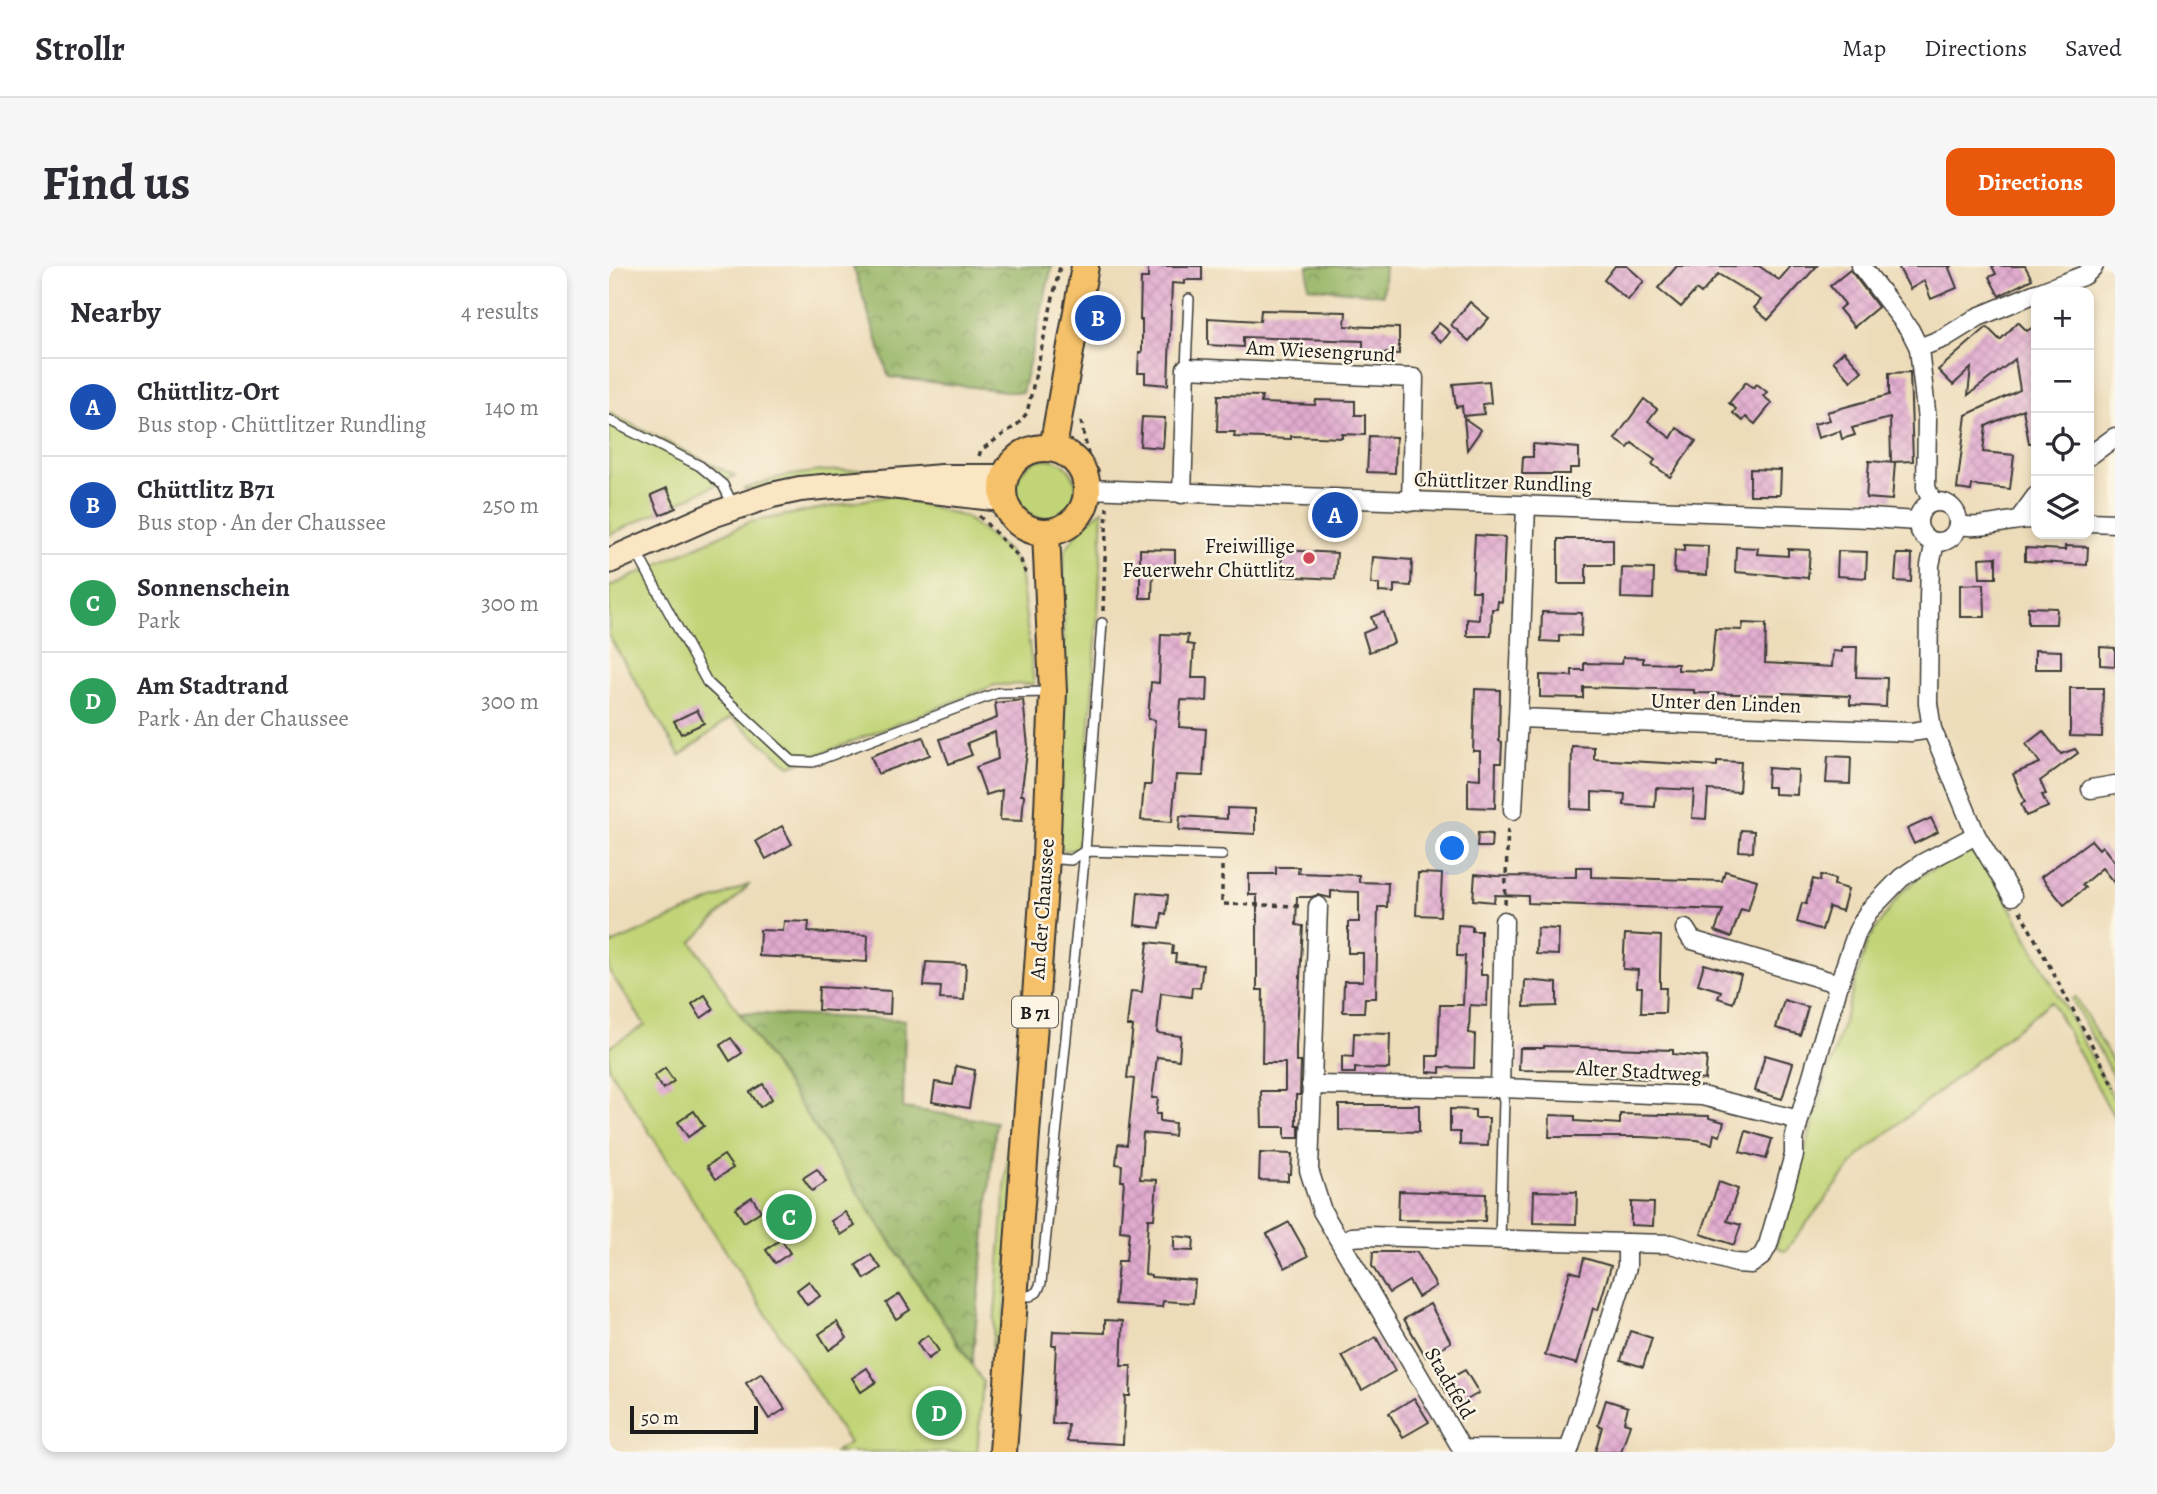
<!DOCTYPE html>
<meta charset="utf-8">
<style>
body{margin:0;font-family:Alegreya,serif;background:#f7f7f7;color:#2b2b33}
.controls{position:absolute;right:21px;top:21px;display:grid;overflow:hidden;border-radius:14px;box-shadow:0 4px 10px #0003}
.controls button{width:63px;height:63px;display:grid;place-items:center;padding:0;border:0;border-bottom:2px solid #e1e1e2;background:#fff;color:#2b2b33;font:35px sans-serif}
.scale{position:absolute;left:21px;bottom:18px;width:128px;box-sizing:border-box;padding-left:7px;border:4px solid #1c1c1c;border-top:0;font-size:19px;line-height:24px;white-space:nowrap;color:#1c1c1c;-webkit-text-stroke:5px #fcf5e5;paint-order:stroke}
.you{position:absolute;left:844px;top:583px;width:24px;height:24px;margin:-18px;border:5px solid #fff;border-radius:50%;background:#1a73e8;box-shadow:0 0 0 10px #1a73e833}
.badge{display:grid;place-items:center;width:46px;height:46px;border-radius:50%;background:#ea580c;color:#fff;font-size:23px;font-weight:700}
.pin{position:absolute;translate:-50% -50%;border:4px solid #fff;box-shadow:0 2px 7px #0006}
.list{margin:0;padding:0;list-style:none}
h2{display:flex;justify-content:space-between;align-items:center;height:91px;margin:0;padding:0 28px;font-size:30px}
h2 small{font-size:23px;font-weight:400;color:#7c7c81}
.list li{display:grid;grid-template-columns:46px 1fr auto;gap:21px;align-items:center;box-sizing:border-box;height:98px;padding:0 28px;border-top:2px solid #e1e1e2}
.list b{display:block;font-size:26px;white-space:nowrap}
.list p{margin:0;font-size:23px;white-space:nowrap;color:#7c7c81}
.list em{font-size:23px;font-style:normal;color:#7c7c81}
.icon{flex:none;width:38px;height:38px;fill:none;stroke:currentColor;stroke-width:2;stroke-linecap:round;stroke-linejoin:round}
.map{position:relative;flex:none;width:1506px;height:1186px;overflow:hidden;border-radius:14px}
header{display:flex;align-items:center;gap:42px;box-sizing:border-box;height:98px;padding:0 35px;background:#fff;border-bottom:2px solid #e1e1e2}
header strong{font-size:33px}
nav{display:flex;gap:38px;margin-inline-start:auto;font-size:24px}
.intro{display:flex;align-items:center;justify-content:space-between;box-sizing:border-box;height:168px;padding:0 42px}
h1{margin:0;font-size:49px}
.button{padding:18px 32px;border-radius:14px;background:#ea580c;color:#fff;font-size:24px;font-weight:700}
main{display:flex;gap:42px;padding:0 42px}
aside{flex:1;background:#fff;border-radius:14px;box-shadow:0 4px 10px #0003}
.map>svg:first-child{display:block}
.green{fill:#c1d477;stroke:#6e784a;stroke-width:2}
.forest{fill:url(#forest-crowns);stroke:#5a6942;stroke-width:2}
.building{fill:url(#building-cross-hatch)}
.lines{fill:none;stroke-linecap:round;stroke-linejoin:round}
.lane-casing{stroke:#3b3934;stroke-width:12}
.street-casing{stroke:#3b3934;stroke-width:21}
.secondary-casing{stroke:#3b3934;stroke-width:28}
.primary-casing{stroke:#3b3934;stroke-width:30}
.path{stroke:#3b3934;stroke-width:3.5;stroke-dasharray:5 5;stroke-linecap:butt}
.lane{stroke:#fff;stroke-width:9}
.street{stroke:#fff;stroke-width:18}
.secondary{stroke:#fbe6c4;stroke-width:24}
.primary{stroke:#f5c16b;stroke-width:26}
.poi-dot{fill:#d1495b;stroke:#fcf5e5;stroke-width:2.5}
.labels{text-anchor:middle;stroke-width:5;stroke-linejoin:round;paint-order:stroke}
.shield{fill:#fcf5e5;stroke:#5f5d58;stroke-width:2}
.shield-label{font-size:19px;font-weight:bold;fill:#1c1c1c}
.street-label{font-size:21px;fill:#1c1c1c;stroke:#fcf5e5}
.poi-label{font-size:21px;fill:#1c1c1c;stroke:#fcf5e5;text-anchor:end}
</style>
<header>
<strong>Strollr</strong>
<nav><a>Map</a><a>Directions</a><a>Saved</a></nav>
</header>
<div class="intro"><h1>Find us</h1><a class="button">Directions</a></div>
<main>
<aside>
<h2>Nearby<small>4 results</small></h2>
<ul class="list">
<li><span class="badge" style="background:#1a4fb4">A</span><div><b>Chüttlitz-Ort</b><p>Bus stop · Chüttlitzer Rundling</p></div><em>140 m</em></li>
<li><span class="badge" style="background:#1a4fb4">B</span><div><b>Chüttlitz B71</b><p>Bus stop · An der Chaussee</p></div><em>250 m</em></li>
<li><span class="badge" style="background:#2e9e5b">C</span><div><b>Sonnenschein</b><p>Park</p></div><em>300 m</em></li>
<li><span class="badge" style="background:#2e9e5b">D</span><div><b>Am Stadtrand</b><p>Park · An der Chaussee</p></div><em>300 m</em></li>
</ul>
</aside>
<div class="map">
<svg width="1506" height="1186" viewBox="0 0 1506 1186">
<defs>
<pattern id="forest-crowns" width="20" height="18" patternUnits="userSpaceOnUse" patternTransform="scale(1.75)"><rect width="20" height="18" fill="#98b668"/><path d="M2 6a3 3 0 1 1 6 0M12 15a3 3 0 1 1 6 0" fill="none" stroke="#7b9355"/></pattern>
<pattern id="building-cross-hatch" width="8" height="8" patternUnits="userSpaceOnUse" patternTransform="scale(1.75)"><rect width="8" height="8" fill="#e1aacf"/><path d="M0 0l8 8M0 8l8-8" fill="none" stroke="#c092b1"/></pattern>
</defs>
<rect width="100%" height="100%" fill="#fcf5e5"/>
<filter id="ink" filterUnits="userSpaceOnUse"><feTurbulence type="fractalNoise" baseFrequency=".0143" numOctaves="2"/><feDisplacementMap in="SourceGraphic" scale="14" xChannelSelector="R" yChannelSelector="G"/><feConvolveMatrix kernelMatrix="1 2 1 2 8 2 1 2 1" color-interpolation-filters="sRGB"/></filter>
<filter id="wash" filterUnits="userSpaceOnUse"><feTurbulence type="fractalNoise" baseFrequency=".00686" numOctaves="4" result="noise"/><feDisplacementMap in="SourceGraphic" scale="28" xChannelSelector="R" yChannelSelector="G"/><feGaussianBlur stdDeviation="1.57" result="paint"/><feColorMatrix in="noise" values="0 0 0 0 0 0 0 0 0 0 0 0 0 0 0 0 0 1.4 0 .05"/><feComposite in="paint" operator="in"/></filter>
<g filter="url(#wash)">
<rect width="100%" height="100%" fill="#eddcb9"/>
<g class="green">
<polygon points="0,147 126,210 0,269"/>
<circle cx="437" cy="223" r="30"/>
<polygon points="360,200 144,226 135,223 171,211 211,205"/>
<polygon points="283,229 356,251 399,285 411,303 425,418 386,419 181,500 122,451 71,490 0,370 0,321 141,256"/>
<path d="M494 244 489 348 473 566 468 583 456 585 448 575 455 477V286C465 270 477 254 494 244Z"/>
<polygon points="1360,584 1384,608 1506,835 1506,853 1442,735 1251,889 1176,985 1167,980 1259,674 1292,627 1313,609"/>
<polygon points="141,618 83,676 374,1116 368,1186 226,1186 240,1177 0,803 0,781 36,759 0,705 0,679"/>
<polygon points="1467,731 1506,800 1506,814 1463,733"/>
<polygon points="401,862 408,863 392,1088 382,1097"/>
</g>
<g class="forest">
<polygon points="244,0 443,0 413,127 280,111"/>
<polygon points="699,0 776,0 774,29 699,21"/>
<polygon points="130,747 296,754 294,842 387,856 363,1098"/>
</g>
<g id="blocks">
<g class="building">
<polygon points="539,0 593,0 593,14 576,14 576,18 563,17 559,119 536,117 536,107 529,107 530,86 533,86 533,54 531,54 532,12 539,12"/>
<polygon points="1006,0 1018,0 1035,15 1019,34 995,14"/>
<polygon points="1068,0 1150,0 1170,14 1182,0 1208,0 1159,54 1145,42 1152,34 1109,8 1092,28 1087,24 1072,41 1049,22"/>
<polygon points="1289,0 1342,0 1340,2 1348,22 1322,33 1315,15 1301,23"/>
<polygon points="1383,0 1416,0 1423,13 1390,30 1380,11 1387,8"/>
<polygon points="1241,4 1269,41 1245,61 1230,43 1236,38 1221,20"/>
<polygon points="861,36 880,52 860,75 842,59"/>
<polygon points="652,44 737,46 736,60 790,62 790,88 754,86 754,75 634,71 634,81 599,79 599,52 651,55"/>
<polygon points="1409,56 1418,65 1427,59 1427,177 1420,177 1414,143 1377,160 1374,186 1405,189 1401,223 1363,219 1362,225 1348,223 1357,149 1411,124 1406,93 1359,129 1362,102 1344,119 1329,104 1378,61 1391,74"/>
<polygon points="830,57 841,66 833,76 821,67"/>
<polygon points="1235,85 1253,105 1242,115 1224,95"/>
<polygon points="1301,106 1304,195 1282,196 1281,152 1243,162 1246,169 1233,173 1231,165 1209,172 1205,158 1221,154 1218,146 1280,129 1280,107"/>
<polygon points="880,115 882,137 874,138 875,148 854,150 853,140 847,141 844,118"/>
<polygon points="1137,116 1144,122 1148,118 1158,126 1154,130 1163,137 1146,158 1137,151 1134,155 1124,147 1127,143 1120,137"/>
<polygon points="609,129 653,130 652,137 706,139 707,134 746,135 746,149 756,149 756,169 733,168 733,172 682,170 682,173 625,171 626,166 608,166"/>
<polygon points="1035,133 1048,143 1039,155 1062,172 1068,162 1087,175 1061,211 1043,198 1046,194 1023,177 1019,182 1006,173"/>
<polygon points="533,151 556,152 554,182 531,180"/>
<polygon points="855,152 872,164 858,184"/>
<polygon points="760,170 787,171 786,207 758,206"/>
<polygon points="924,178 970,182 970,202 961,202 961,208 913,208 914,191 924,191"/>
<polygon points="1260,195 1286,197 1283,234 1257,232"/>
<polygon points="1141,203 1172,204 1171,229 1141,229"/>
<polygon points="58,222 67,242 51,249 42,229"/>
<polygon points="866,269 896,271 893,336 889,335 888,343 883,343 882,370 858,370 858,353 870,354 871,325 863,325"/>
<polygon points="949,273 1004,273 1004,299 977,299 977,318 949,318"/>
<polygon points="1075,279 1099,280 1098,309 1065,307 1066,284 1075,285"/>
<polygon points="1456,280 1479,281 1478,299 1416,295 1416,282 1456,284"/>
<polygon points="1127,281 1149,282 1148,288 1179,290 1179,283 1201,284 1199,312 1126,306"/>
<polygon points="531,283 566,284 566,305 544,304 543,332 531,332"/>
<polygon points="673,284 728,287 726,313 672,310"/>
<polygon points="1229,285 1258,286 1257,312 1228,310"/>
<polygon points="1288,288 1303,288 1302,316 1286,315"/>
<polygon points="764,291 803,294 802,320 785,319 785,327 770,326 770,318 762,318"/>
<polygon points="1387,291 1387,312 1371,312 1370,292"/>
<polygon points="1013,302 1045,303 1044,333 1012,332"/>
<polygon points="1375,318 1376,351 1351,351 1351,319"/>
<polygon points="1419,341 1448,342 1447,358 1419,358"/>
<polygon points="775,346 785,377 760,386 754,367 766,362 762,351"/>
<polygon points="933,346 973,347 972,370 950,369 950,376 932,375"/>
<polygon points="1134,357 1157,358 1156,397 1223,401 1224,385 1233,386 1233,381 1248,381 1247,411 1278,412 1277,441 1241,439 1241,430 1173,427 1173,429 1085,427 1085,424 974,421 974,432 931,431 931,409 963,410 963,404 975,404 975,397 1013,398 1014,391 1034,392 1034,397 1069,398 1069,404 1102,405 1106,363 1133,364"/>
<polygon points="552,368 579,369 578,378 585,379 583,412 599,412 598,435 572,434 570,461 597,463 594,510 567,509 563,556 532,554 535,519 542,519 546,454 539,453 542,416 550,417"/>
<polygon points="1491,381 1506,382 1506,400 1491,399"/>
<polygon points="1426,384 1452,385 1452,403 1426,403"/>
<polygon points="1461,422 1494,422 1493,471 1461,470"/>
<polygon points="866,423 891,424 890,475 893,476 892,497 887,497 886,542 859,541 859,512 871,513 871,485 864,485"/>
<polygon points="414,434 419,480 412,529 415,529 413,555 391,554 393,524 377,529 367,501 389,493 386,466 358,477 363,489 340,498 331,473 388,452 386,437"/>
<polygon points="88,444 95,457 72,468 65,455"/>
<polygon points="1434,465 1452,488 1466,483 1469,487 1431,515 1437,528 1433,529 1439,541 1417,550 1412,538 1416,536 1404,508 1431,497 1417,478"/>
<polygon points="314,471 321,489 269,508 262,490"/>
<polygon points="963,480 985,481 985,493 1108,500 1108,495 1132,496 1130,526 1099,524 1097,553 1083,552 1085,524 1047,522 1046,541 1015,539 1016,528 983,526 983,544 962,543"/>
<polygon points="1219,490 1242,491 1241,518 1217,517"/>
<polygon points="1159,502 1189,504 1188,529 1165,528 1165,521 1158,521"/>
<polygon points="618,542 646,543 646,568 570,564 571,550 618,553"/>
<polygon points="1322,552 1329,566 1305,578 1298,563"/>
<polygon points="173,560 183,578 157,593 147,575"/>
<polygon points="1132,564 1145,565 1144,586 1130,585"/>
<polygon points="869,567 883,568 882,581 868,581"/>
<polygon points="1482,574 1490,583 1493,580 1506,596 1506,618 1493,602 1473,619 1476,622 1455,639 1432,611"/>
<polygon points="667,601 690,601 689,607 750,609 750,616 779,617 778,641 769,641 767,732 756,732 755,746 734,746 735,715 754,715 754,687 739,687 739,656 750,656 750,626 722,625 722,632 709,629 702,631 688,631 687,659 694,660 687,780 687,796 692,796 691,829 687,829 687,859 690,859 690,872 676,872 676,861 653,861 652,825 676,825 676,797 653,797 654,724 648,724 648,629 640,629 640,608 667,608"/>
<polygon points="967,601 982,601 982,611 1113,615 1116,605 1148,614 1139,645 1132,643 1122,671 1106,665 1114,644 919,637 919,630 886,629 885,636 864,634 866,608 887,610 967,611"/>
<polygon points="809,607 833,608 831,650 807,649"/>
<polygon points="1212,609 1226,613 1225,619 1239,623 1233,645 1220,641 1213,664 1188,656 1193,637 1197,638 1204,613 1211,615"/>
<polygon points="529,626 559,629 557,648 553,647 551,662 526,659"/>
<polygon points="175,655 200,656 199,666 259,669 258,696 150,690 151,664 174,665"/>
<polygon points="849,659 863,660 863,665 872,665 872,709 879,709 878,740 861,739 860,767 866,768 865,802 831,801 831,807 818,806 818,790 829,790 831,739 854,739 856,690 848,690"/>
<polygon points="928,662 950,663 949,689 927,688"/>
<polygon points="1016,668 1052,670 1051,706 1051,722 1057,722 1056,747 1032,747 1033,721 1028,721 1029,704 1014,703"/>
<polygon points="539,676 564,679 563,688 567,688 566,696 594,699 591,722 583,721 582,731 552,727 548,767 572,770 570,794 548,791 543,832 549,832 547,848 551,848 551,855 566,857 565,870 534,867 531,913 548,914 545,953 539,953 536,1008 542,1009 542,1011 586,1014 584,1037 554,1035 553,1041 506,1038 509,995 517,995 520,966 511,965 515,915 512,915 513,899 507,898 509,878 518,879 525,813 518,812 524,760 518,760 522,725 533,726"/>
<polygon points="317,696 357,698 355,734 331,733 332,721 315,720"/>
<polygon points="1095,698 1132,709 1124,737 1109,732 1112,725 1089,718"/>
<polygon points="916,714 948,717 948,740 915,741"/>
<polygon points="210,721 282,725 281,748 209,744"/>
<polygon points="96,729 105,743 92,752 83,738"/>
<polygon points="1175,734 1199,741 1191,769 1167,762"/>
<polygon points="745,767 781,768 780,803 746,802 746,807 733,807 733,790 744,791"/>
<polygon points="122,772 133,787 121,795 111,779"/>
<polygon points="935,780 1064,784 1064,788 1098,791 1096,814 1077,812 1078,807 1044,807 1043,813 995,811 995,805 910,804 911,782 935,782"/>
<polygon points="1156,789 1184,797 1173,833 1146,825"/>
<polygon points="347,800 366,804 360,842 323,836 326,816 344,819"/>
<polygon points="56,802 65,815 54,823 45,810"/>
<polygon points="154,818 163,833 151,841 141,826"/>
<polygon points="730,839 810,839 810,866 730,864"/>
<polygon points="841,843 866,844 866,852 880,852 879,880 851,879 851,866 841,866"/>
<polygon points="85,845 95,860 79,871 69,856"/>
<polygon points="1011,848 1100,850 1100,852 1115,856 1111,870 1105,868 1103,878 1088,874 1033,871 940,871 941,849 966,850 966,855 1011,858"/>
<polygon points="1137,865 1163,873 1157,893 1131,886"/>
<polygon points="651,887 683,888 682,908 679,908 679,915 650,914"/>
<polygon points="115,889 124,902 107,913 98,900"/>
<polygon points="208,903 217,916 203,925 194,912"/>
<polygon points="1110,916 1129,923 1118,955 1132,959 1125,979 1092,968"/>
<polygon points="790,925 877,928 876,955 789,954"/>
<polygon points="925,925 968,926 967,958 924,957"/>
<polygon points="143,931 152,945 135,956 126,942"/>
<polygon points="1022,936 1045,937 1044,960 1022,959"/>
<polygon points="236,946 246,960 232,969 222,955"/>
<polygon points="680,956 699,990 676,1002 658,968"/>
<polygon points="565,970 585,972 584,985 565,984"/>
<polygon points="172,973 181,987 166,997 157,984"/>
<polygon points="764,986 808,986 827,1020 809,1031 800,1015 780,1027 763,1000"/>
<polygon points="262,989 272,1002 256,1013 247,999"/>
<polygon points="975,992 1002,1000 989,1044 984,1042 968,1098 936,1089 961,1005 971,1008"/>
<polygon points="200,1015 211,1030 198,1039 188,1024"/>
<polygon points="291,1028 301,1044 287,1053 277,1037"/>
<polygon points="821,1038 842,1076 817,1091 795,1053"/>
<polygon points="496,1054 514,1055 512,1100 522,1100 521,1130 516,1130 514,1178 458,1175 459,1158 443,1158 447,1079 443,1079 444,1065 496,1067"/>
<polygon points="228,1056 238,1072 220,1084 210,1068"/>
<polygon points="1021,1065 1043,1072 1034,1101 1012,1094"/>
<polygon points="319,1069 330,1085 319,1093 308,1077"/>
<polygon points="767,1071 786,1105 753,1124 733,1090"/>
<polygon points="258,1102 267,1116 252,1126 243,1112"/>
<polygon points="856,1104 870,1127 845,1141 832,1117"/>
<polygon points="153,1107 176,1143 160,1153 137,1117"/>
<polygon points="805,1132 820,1156 794,1171 780,1147"/>
<polygon points="997,1134 1019,1141 1015,1156 1021,1158 1012,1186 986,1186 993,1161 989,1159"/>
</g>
</g>
</g>
<g filter="url(#ink)">
<use href="#blocks" fill-opacity="0" stroke="#3b3934" stroke-width="2"/>
<g class="lines">
<defs>
<g id="lane">
<polyline points="577,102 580,33"/>
<polyline points="0,154 91,200 114,219 124,239"/>
<polyline points="27,285 98,416 183,495 204,496 388,427 441,426"/>
<polyline points="438,592 462,594 476,585 613,589"/>
<polyline points="891,973 895,834 891,822"/>
<polyline points="407,1029 421,1030 428,1026 432,1017 476,585 493,357"/>
</g>
<g id="street">
<polyline points="1252,0 1301,64 1310,82 1318,154 1317,221 1323,236"/>
<polyline points="1431,26 1476,9 1485,0"/>
<polyline points="1310,82 1335,72 1369,51 1427,27"/>
<polyline points="1480,190 1506,171"/>
<polyline points="478,223 1261,252 1308,255"/>
<polyline points="573,228 577,102 805,112 802,236"/>
<circle cx="1329" cy="256" r="20"/>
<polyline points="917,239 909,452 1302,466 1323,463"/>
<polyline points="1411,252 1427,230"/>
<polyline points="1480,256 1506,257"/>
<path d="M1349 259C1376 264 1400 252 1427 253"/>
<polyline points="1326,276 1321,299 1320,333 1319,437 1323,463 1367,569 1403,630"/>
<polyline points="1482,523 1506,519"/>
<polyline points="904,544 909,452"/>
<polyline points="709,640 700,904 713,945 853,1183 960,1184 1018,1001 1018,977 1062,978 1127,997 1142,998 1153,990 1159,979 1185,889 1185,874 1190,854"/>
<polyline points="1076,663 1083,674 1230,718"/>
<polyline points="702,819 891,822 1093,830 1190,854 1230,718 1248,666 1259,646 1292,612 1314,597 1367,569"/>
<polyline points="891,822 895,655"/>
<polyline points="733,976 743,971 758,970 1018,977"/>
</g>
<polyline id="secondary" points="0,295 106,248 163,229 191,223 224,220 333,211 384,211 393,221 384,232 265,218"/>
<g id="primary">
<circle cx="436" cy="224" r="42"/>
<polyline points="444,182 476,0"/>
<polyline points="394,1186 437,592 444,426 437,266"/>
</g>
</defs>
<use href="#lane" class="lane-casing"/>
<use href="#street" class="street-casing"/>
<use href="#secondary" class="secondary-casing"/>
<use href="#primary" class="primary-casing"/>
<g class="path">
<polyline points="472,155 480,193 490,206"/>
<polyline points="370,190 372,184 409,158 418,147 451,0"/>
<polyline points="370,250 411,292 417,308"/>
<polyline points="494,345 498,241"/>
<polyline points="613,600 613,638 693,640"/>
<polyline points="896,638 899,558"/>
<polyline points="1411,645 1506,822"/>
</g>
<use href="#lane" class="lane"/>
<use href="#street" class="street"/>
<use href="#secondary" class="secondary"/>
<use href="#primary" class="primary"/>
</g>
</g>
<circle class="poi-dot" cx="700" cy="292" r="7"/>
<g class="labels">
<rect class="shield" x="403" y="730.5" width="46" height="31" rx="5"/>
<g class="shield-label">
<text x="426" y="753">B 71</text>
</g>
<g class="street-label">
<text transform="translate(712 85) rotate(3)" y="7">Am Wiesengrund</text>
<text transform="translate(894 216) rotate(2)" y="7">Chüttlitzer Rundling</text>
<text transform="translate(1117 437) rotate(2)" y="7">Unter den Linden</text>
<text transform="translate(433 643) rotate(-86)" y="7">An der Chaussee</text>
<text transform="translate(1030 805) rotate(3)" y="7">Alter Stadtweg</text>
<text transform="translate(841 1117) rotate(60)" y="7">Stadtfeld</text>
</g>
<g class="poi-label">
<text x="686" y="287">Freiwillige<tspan x="686" dy="24">Feuerwehr Chüttlitz</tspan></text>
</g>
</g>
</svg>
<div class="controls">
<button>+</button>
<button>−</button>
<button><svg class="icon" aria-label="locate" viewBox="0 0 24 24"><circle cx="12" cy="12" r="6"/><path d="M12 2v4M12 18v4M2 12h4M18 12h4"/></svg></button>
<button><svg class="icon" aria-label="layers" viewBox="0 0 24 24"><path d="M12 4l9 5-9 5-9-5zM3 14l9 5 9-5"/></svg></button>
</div>
<div class="scale">50 m</div>
<div class="you"></div>
<div class="pin badge" style="left:726px;top:249px;background:#1a4fb4">A</div>
<div class="pin badge" style="left:489px;top:52px;background:#1a4fb4">B</div>
<div class="pin badge" style="left:180px;top:951px;background:#2e9e5b">C</div>
<div class="pin badge" style="left:330px;top:1147px;background:#2e9e5b">D</div>
</div>
</main>
